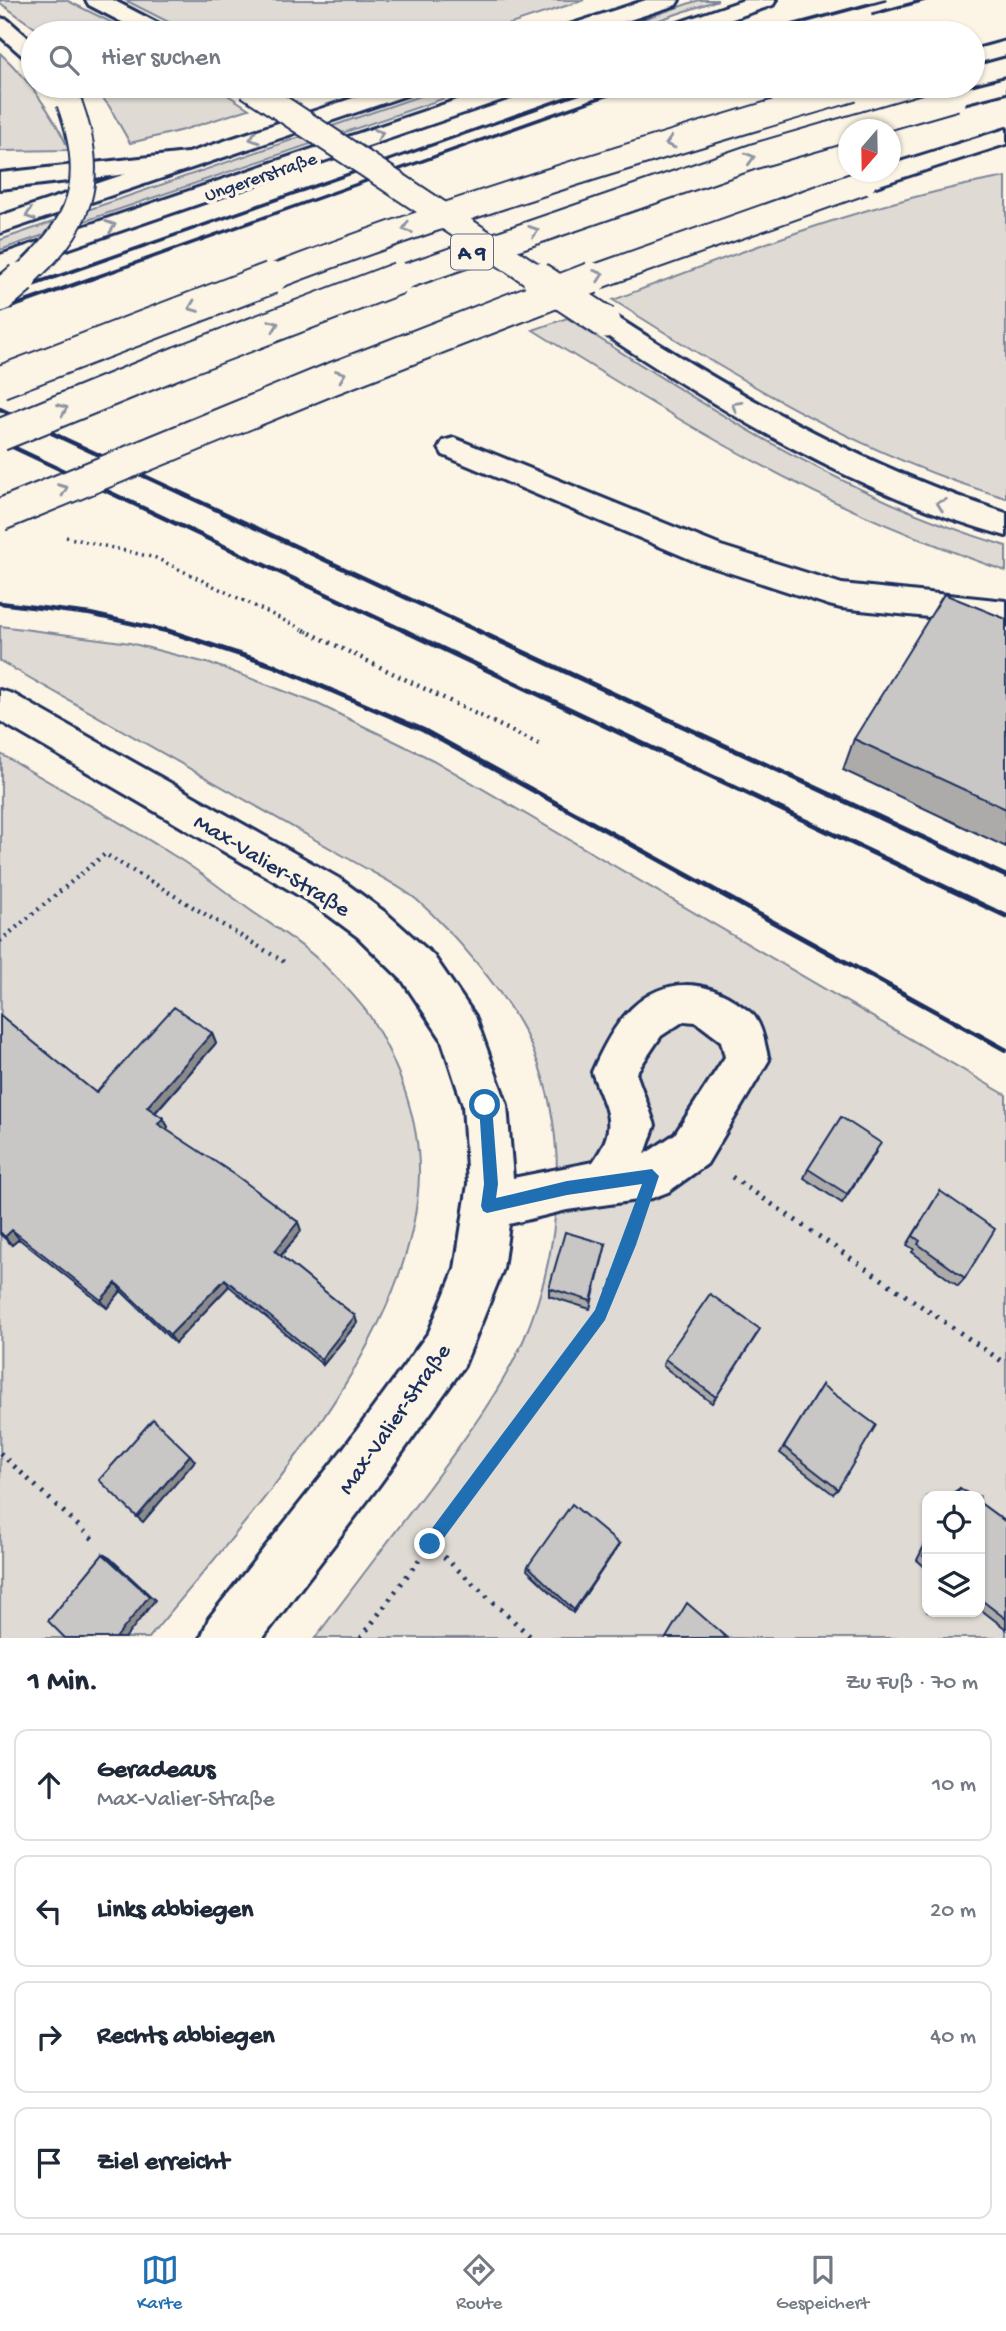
<!DOCTYPE html>
<html lang="de">
<meta charset="utf-8">
<style>
body{margin:0;font-family:"Gochi Hand",sans-serif;background:#f6f6f7;color:#1f2937}
.controls{position:absolute;right:21px;bottom:21px;display:grid;overflow:hidden;border-radius:14px;box-shadow:0 2px 5px #0004}
.controls button{width:63px;height:63px;display:grid;place-items:center;padding:0;border:0;border-bottom:2px solid #e0e1e3;background:#fff;color:#1f2937;font:35px sans-serif}
.compass{position:absolute;left:838px;top:119px;width:63px;height:63px;border-radius:50%;background:#fff;box-shadow:0 2px 5px #0004;rotate:200deg}
.stop{position:absolute;width:21px;height:21px;margin:-16px;border:5px solid #1f6fb2;border-radius:50%;background:#fff}
.stop.end{background:#1f6fb2;border-color:#fff;box-shadow:0 2px 7px #0008}
.list{margin:0;padding:0;list-style:none}
h2{display:flex;justify-content:space-between;align-items:center;height:91px;margin:0;padding:0 28px;font-size:30px}
h2 small{font-size:23px;font-weight:400;color:#747a83}
.list li{display:grid;grid-template-columns:46px 1fr auto;gap:21px;align-items:center;box-sizing:border-box;height:112px;margin:0 14px 14px;padding:0 14px;border:2px solid #e0e1e3;border-radius:14px}
.list b{display:block;font-size:26px;white-space:nowrap}
.list p{margin:0;font-size:23px;white-space:nowrap;color:#747a83}
.list em{font-size:23px;font-style:normal;color:#747a83}
.icon{flex:none;width:38px;height:38px;fill:none;stroke:currentColor;stroke-width:2;stroke-linecap:round;stroke-linejoin:round}
.map{position:relative;flex:none;width:1006px;height:1638px;overflow:hidden}
.search{position:absolute;background:#fff;box-shadow:0 2px 5px #0004;left:21px;right:21px;top:21px;height:77px;display:flex;align-items:center;gap:18px;box-sizing:border-box;padding:0 24px;border-radius:38px;color:#747a83;font-size:26px}
.sheet{height:595px;background:#fff}
nav{display:flex;justify-content:space-around;align-items:center;box-sizing:border-box;height:98px;border-top:2px solid #e0e1e3;background:#fff;font-size:19px;color:#747a83}
nav a{display:grid;justify-items:center;gap:4px}
nav .on{color:#1f6fb2}
.map>svg:first-child{display:block}
.green{fill:#dfdbd4;stroke:#7d8599;stroke-width:2;fill-rule:evenodd}
.lines{fill:none;stroke-linecap:round;stroke-linejoin:round}
.minor-casing{stroke:#1b2f5e;stroke-width:6}
.major-casing{stroke:#1b2f5e;stroke-width:6}
.highway-casing{stroke:#1b2f5e;stroke-width:6}
.path-far2{stroke:#1b2f5e;stroke-width:3.5;stroke-dasharray:2 4.5;stroke-linecap:butt}
.path-far1{stroke:#1b2f5e;stroke-width:4.5;stroke-dasharray:2 5;stroke-linecap:butt}
.path{stroke:#1b2f5e;stroke-width:5;stroke-dasharray:2.5 7;stroke-linecap:butt}
.minor{fill:#fcf5e5;fill-rule:evenodd}
.major{fill:#fcf5e5;fill-rule:evenodd}
.highway{fill:#fcf5e5;fill-rule:evenodd}
.rail-far2{stroke:#1b2f5e;stroke-width:3.5}
.rail-far1{stroke:#1b2f5e;stroke-width:4.5}
.rail{stroke:#1b2f5e;stroke-width:5}
.highway-bridge-far1-casing{stroke:#1b2f5e;stroke-width:28;stroke-linecap:butt}
.highway-bridge-casing{stroke:#1b2f5e;stroke-width:35;stroke-linecap:butt}
.highway-bridge-far1{stroke:#fcf5e5;stroke-width:24}
.highway-bridge{stroke:#fcf5e5;stroke-width:31}
.wall{fill:#acabaa;stroke:#1b2f5e;stroke-width:2}
.shaded-wall{fill:#8c8b8b;stroke:#1b2f5e;stroke-width:2}
.building{fill:#c8c7c6;stroke:#1b2f5e;stroke-width:2}
.oneway{stroke:#8c92a2}
.route{fill:#1f6fb2}
.labels{text-anchor:middle;stroke-width:7;stroke-linejoin:round;paint-order:stroke}
.far-street-label{font-size:19px;fill:#1b2f5e;stroke:#fcf5e5}
.shield{fill:#fcf5e5;stroke:#5e6a86;stroke-width:2}
.shield-label{font-size:21px;font-weight:bold;fill:#1b2f5e}
.street-label{font-size:23px;fill:#1b2f5e;stroke:#fcf5e5}
</style>
<div class="map">
<svg width="1006" height="1638" viewBox="0 0 1006 1638">
<rect width="100%" height="100%" fill="#fcf5e5"/>
<filter id="ink" filterUnits="userSpaceOnUse"><feTurbulence type="fractalNoise" baseFrequency=".0143" numOctaves="2"/><feDisplacementMap in="SourceGraphic" scale="14" xChannelSelector="R" yChannelSelector="G"/><feConvolveMatrix kernelMatrix="1 2 1 2 8 2 1 2 1" color-interpolation-filters="sRGB"/></filter>
<g filter="url(#ink)">
<g class="green">
<polygon points="0,0 66,0 133,33 42,33 0,3"/>
<polygon points="125,0 584,0 483,33 190,33"/>
<polygon points="699,0 718,0 621,33 602,33"/>
<path d="M0 53C29 80 53 114 69 150L0 151Z"/>
<polygon points="93,86 214,86 249,109 183,130 130,143 109,106"/>
<polygon points="449,86 480,86 0,250 0,240"/>
<path d="M1006 177V498C863 456 737 379 613 300 742 251 870 201 1006 177Z"/>
<path d="M567 318C707 407 846 498 1006 546V571C981 563 956 553 931 543 789 489 661 410 533 330Z"/>
<path d="M0 626 130 643 218 666 318 704 433 760 1006 1095V1638H315C352 1589 390 1539 427 1490 460 1445 502 1390 524 1339 564 1244 572 1124 524 1031 501 988 453 932 417 900 400 886 377 875 358 864L0 661ZM927 1496H980V1612H927Z"/>
<path d="M1 754C58 788 117 819 173 855 200 871 224 891 250 910 273 926 300 942 321 962 337 978 359 999 371 1018 398 1062 420 1122 419 1174 416 1340 249 1515 149 1638H0Z"/>
</g>
<g class="lines">
<defs>
<g id="minor">
<polygon points="454,438 721,546 842,584 1006,601 1006,625 841,608 829,605 697,562 443,455 439,448 443,441"/>
<path d="M0 690 13 694 340 879 386 913 433 955 475 1016 507 1105 513 1178 593 1162C620 1124 606 1112 592 1072 602 1049 614 1025 632 1008 664 977 706 979 740 1005 745 1009 753 1013 756 1019 764 1031 765 1047 769 1060L707 1164 668 1192 652 1198 567 1210 509 1224 503 1269 464 1366 379 1485 263 1638H201L209 1618 343 1449 429 1332 455 1269 468 1184 463 1105 441 1038 403 981 358 937 312 903 0 721ZM684 1021 696 1022 721 1041 725 1057 675 1134 645 1154 655 1125 636 1073 661 1036Z"/>
</g>
<g id="major">
<polygon points="646,0 679,0 676,5 589,33 557,33 560,28"/>
<polygon points="744,0 776,0 773,5 692,33 660,33 663,28"/>
<polygon points="389,86 423,86 419,91 0,233 0,216"/>
<polygon points="498,86 532,86 528,91 0,272 0,255"/>
</g>
<g id="highway">
<polygon points="86,0 113,0 167,28 170,33 143,33 89,5"/>
<polygon points="0,18 8,20 33,42 33,60 25,58 0,36"/>
<polygon points="1006,41 1006,55 973,64 973,50"/>
<polygon points="1006,78 1006,92 955,105 947,103 943,98 947,93"/>
<path d="M1006 129V144L864 190 855 187 851 182C860 170 877 172 890 172V165Z"/>
<polygon points="187,153 196,156 200,161 196,166 0,189 0,173"/>
<path d="M605 314 615 316C739 396 865 467 1006 513V536C856 494 724 413 595 328L591 322 595 316Z"/>
</g>
</defs>
<use href="#minor" class="minor-casing"/>
<use href="#major" class="major-casing"/>
<use href="#highway" class="highway-casing"/>
<polyline class="path-far2" points="66,537 156,558 308,632"/>
<g class="path-far1">
<polyline points="304,630 540,745"/>
<polyline points="0,941 105,854 286,963"/>
</g>
<g class="path">
<polyline points="732,1177 1006,1364"/>
<polyline points="0,1453 96,1542"/>
<polyline points="430,1544 532,1638"/>
<polyline points="361,1638 600,1315 634,1230"/>
</g>
<use href="#minor" class="minor"/>
<use href="#major" class="major"/>
<use href="#highway" class="highway"/>
<g class="rail-far2">
<polyline points="873,14 925,0"/>
<polyline points="762,33 885,0"/>
<polyline points="47,280 600,86"/>
<polyline points="88,280 633,86"/>
</g>
<g class="rail-far1">
<polyline points="0,296 52,278"/>
<polyline points="0,311 93,278"/>
<polyline points="0,409 480,632"/>
<polyline points="0,441 407,632"/>
<polyline points="0,603 90,614 171,632"/>
</g>
<g class="rail">
<polyline points="165,630 272,665 423,730 1006,1050"/>
<polyline points="403,630 1006,916"/>
<polyline points="476,630 1006,876"/>
</g>
<defs>
<g id="highway-bridge-far1">
<polyline points="248,86 541,280"/>
<path d="M19 280C82 225 98 181 69 102"/>
<path d="M266 280C460 205 654 148 853 89"/>
<polyline points="395,280 755,156 955,98"/>
<polyline points="587,280 864,182"/>
</g>
<g id="highway-bridge">
<polyline points="538,278 605,322"/>
<polyline points="0,296 21,278"/>
<polyline points="0,382 271,278"/>
<polyline points="0,435 179,362 399,278"/>
<polyline points="0,515 329,380 592,278"/>
</g>
</defs>
<use href="#highway-bridge-far1" class="highway-bridge-far1-casing"/>
<use href="#highway-bridge" class="highway-bridge-casing"/>
<use href="#highway-bridge-far1" class="highway-bridge-far1"/>
<use href="#highway-bridge" class="highway-bridge"/>
</g>
<g class="wall">
<polygon points="1006,619 1006,847 843,770 854,739"/>
<polygon points="0,1015 96,1093 216,1043 155,1113 163,1118 168,1127 166,1130 298,1222 301,1231 281,1256 355,1316 357,1323 323,1365 229,1286 175,1343 121,1291 107,1308 19,1239 12,1245 0,1234"/>
<polygon points="876,1152 842,1203 804,1178 808,1169"/>
<polygon points="940,1191 965,1278 958,1286 912,1252 914,1249 907,1245"/>
<polygon points="606,1244 590,1309 549,1296 549,1288"/>
<polygon points="756,1336 712,1403 663,1366 665,1359"/>
<polygon points="822,1385 838,1489 833,1494 780,1453"/>
<polygon points="960,1488 971,1496 951,1496 953,1493"/>
<polygon points="980,1503 1006,1522 1006,1629 980,1609"/>
<polygon points="927,1540 927,1569 917,1560"/>
<polygon points="619,1544 573,1613 527,1570 528,1566"/>
</g>
<g class="shaded-wall">
<polygon points="212,1033 216,1043 151,1117 147,1107"/>
<polygon points="163,1118 168,1127 163,1134 158,1124"/>
<polygon points="298,1222 301,1231 278,1259 275,1251"/>
<polygon points="12,1230 19,1239 12,1245 5,1237"/>
<polygon points="225,1279 229,1286 175,1343 170,1335"/>
<polygon points="116,1283 121,1291 107,1308 101,1300"/>
<polygon points="355,1316 357,1323 323,1365 321,1359"/>
<polygon points="190,1455 195,1461 143,1522 137,1517"/>
<polygon points="619,1544 617,1548 573,1613 574,1610"/>
<polygon points="103,1554 110,1558 155,1600 125,1638 116,1638"/>
</g>
<g class="building">
<polygon points="944,594 1006,619 1006,809 854,739"/>
<polygon points="174,1007 212,1033 147,1107 163,1118 158,1124 237,1176 298,1222 275,1251 355,1316 321,1359 225,1279 170,1335 116,1283 101,1300 12,1230 5,1237 0,1232 0,1015 96,1093"/>
<polygon points="841,1117 881,1143 847,1194 808,1169"/>
<polygon points="940,1191 995,1229 965,1278 918,1244 920,1241 913,1236"/>
<polygon points="565,1232 606,1244 591,1301 549,1288"/>
<polygon points="710,1294 760,1329 716,1397 665,1359"/>
<polygon points="822,1385 876,1425 838,1489 784,1447"/>
<polygon points="153,1419 190,1455 137,1517 99,1480"/>
<polygon points="960,1488 971,1496 956,1496"/>
<polygon points="980,1503 1006,1522 1006,1619 980,1599"/>
<polygon points="572,1504 619,1544 574,1610 528,1566"/>
<polygon points="927,1549 927,1559 923,1556"/>
<polygon points="103,1554 149,1596 116,1638 65,1638 48,1621"/>
<polygon points="687,1603 727,1638 666,1638"/>
</g>
<defs><path id="oneway-chevron" d="M-2-3.5L2.5 0L-2 3.5" fill="none" stroke-width="1.6" stroke-linecap="round" stroke-linejoin="round" transform="scale(1.75)"/></defs>
<g class="oneway">
<use href="#oneway-chevron" transform="translate(379 134) rotate(-19)"/>
<use href="#oneway-chevron" transform="translate(254 138) rotate(162)"/>
<use href="#oneway-chevron" transform="translate(670 143) rotate(164)"/>
<use href="#oneway-chevron" transform="translate(750 158) rotate(-16)"/>
<use href="#oneway-chevron" transform="translate(30 215) rotate(161)"/>
<use href="#oneway-chevron" transform="translate(111 226) rotate(-19)"/>
<use href="#oneway-chevron" transform="translate(407 228) rotate(161)"/>
<use href="#oneway-chevron" transform="translate(534 231) rotate(-19)"/>
<use href="#oneway-chevron" transform="translate(599 275) rotate(-19)"/>
<use href="#oneway-chevron" transform="translate(193 307) rotate(159)"/>
<use href="#oneway-chevron" transform="translate(274 325) rotate(-21)"/>
<use href="#oneway-chevron" transform="translate(341 375) rotate(-21)"/>
<use href="#oneway-chevron" transform="translate(736 406) rotate(-151)"/>
<use href="#oneway-chevron" transform="translate(63 409) rotate(-23)"/>
<use href="#oneway-chevron" transform="translate(63 489) rotate(-22)"/>
<use href="#oneway-chevron" transform="translate(941 504) rotate(-160)"/>
</g>
</g>
<polygon class="route" points="485,1099 492,1105 498,1184 496,1198 567,1181 652,1169 659,1176 636,1245 605,1320 435,1550 430,1552 424,1550 422,1544 424,1539 595,1310 642,1184 567,1195 487,1213 483,1211 481,1206 484,1184 479,1105"/>
<g class="labels">
<g class="far-street-label">
<text transform="translate(260 175) rotate(-19)" y="7">Ungererstraße</text>
</g>
<rect class="shield" x="451" y="234.5" width="42" height="35" rx="5"/>
<g class="shield-label">
<text x="472" y="259">A 9</text>
</g>
<g class="street-label">
<text transform="translate(273 864) rotate(31)" y="8">Max-Valier-Straße</text>
<text transform="translate(393 1418) rotate(-55)" y="8">Max-Valier-Straße</text>
</g>
</g>
</svg>
<div class="controls">
<button><svg class="icon" aria-label="locate" viewBox="0 0 24 24"><circle cx="12" cy="12" r="6"/><path d="M12 2v4M12 18v4M2 12h4M18 12h4"/></svg></button>
<button><svg class="icon" aria-label="layers" viewBox="0 0 24 24"><path d="M12 4l9 5-9 5-9-5zM3 14l9 5 9-5"/></svg></button>
</div>
<svg class="compass" viewBox="-18 -18 36 36"><path d="M0-13l5 13h-10z" fill="#e53935"/><path d="M0 13l5-13h-10z" fill="#747a83"/></svg>
<div class="stop" style="left:485px;top:1105px"></div>
<div class="stop end" style="left:430px;top:1544px"></div>
<div class="search"><svg class="icon" aria-label="search" viewBox="0 0 24 24"><circle cx="10" cy="10" r="6"/><path d="M15 15l6 6"/></svg>Hier suchen</div>
</div>
<section class="sheet">
<h2>1 Min.<small>Zu Fuß · 70 m</small></h2>
<ul class="list">
<li><svg class="icon" aria-label="ahead" viewBox="0 0 24 24"><path d="M12 20V5M6 11l6-6 6 6"/></svg><div><b>Geradeaus</b><p>Max-Valier-Straße</p></div><em>10 m</em></li>
<li><svg class="icon" aria-label="left" viewBox="0 0 24 24"><path d="M17 20v-9H6M10 6l-5 5 5 5"/></svg><div><b>Links abbiegen</b></div><em>20 m</em></li>
<li><svg class="icon" aria-label="right" viewBox="0 0 24 24"><path d="M7 20v-9h11M14 6l5 5-5 5"/></svg><div><b>Rechts abbiegen</b></div><em>40 m</em></li>
<li><svg class="icon" aria-label="arrive" viewBox="0 0 24 24"><path d="M6 21V4h12l-3 4 3 4H6"/></svg><div><b>Ziel erreicht</b></div></li>
</ul>
</section>
<nav>
<a class="on"><svg class="icon" aria-label="map" viewBox="0 0 24 24"><path d="M3 6l6-2 6 2 6-2v14l-6 2-6-2-6 2zM9 4v14M15 6v14"/></svg>Karte</a>
<a><svg class="icon" aria-label="directions" viewBox="0 0 24 24"><path d="M12 3l9 9-9 9-9-9zM9 14v-3h6M13 9l2 2-2 2"/></svg>Route</a>
<a><svg class="icon" aria-label="saved" viewBox="0 0 24 24"><path d="M7 4h10v16l-5-4-5 4z"/></svg>Gespeichert</a>
</nav>
